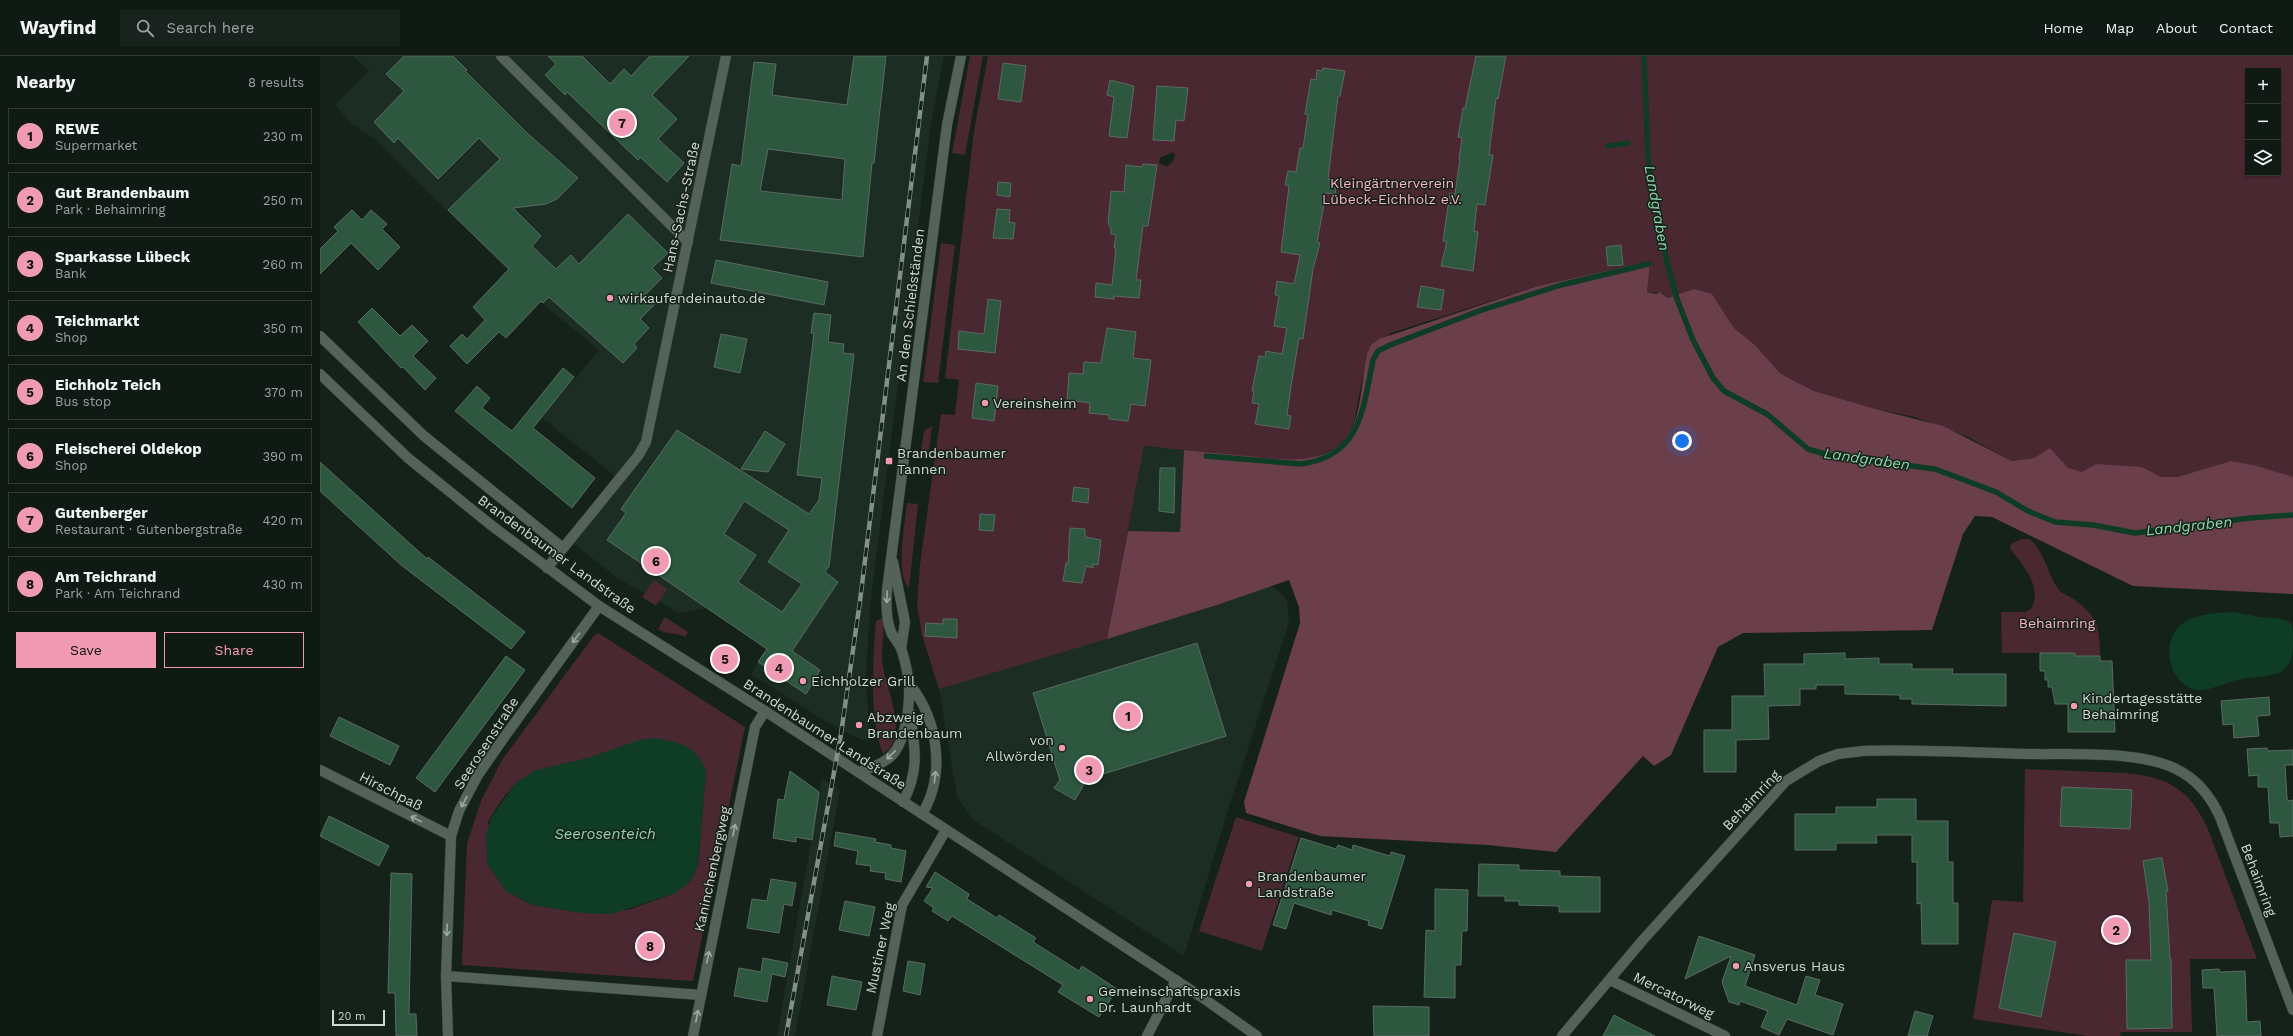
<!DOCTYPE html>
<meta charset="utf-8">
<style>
body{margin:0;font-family:"Work Sans",sans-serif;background:#19231d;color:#f1f3f6}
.controls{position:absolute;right:12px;top:12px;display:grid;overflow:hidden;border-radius:0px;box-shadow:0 1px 3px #0004}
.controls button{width:36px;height:36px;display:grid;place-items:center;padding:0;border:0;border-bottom:1px solid #303834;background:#101a14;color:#f1f3f6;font:20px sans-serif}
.scale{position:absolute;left:12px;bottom:10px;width:53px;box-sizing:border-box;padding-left:4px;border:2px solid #cfd8d2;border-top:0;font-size:11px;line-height:14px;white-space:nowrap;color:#cfd8d2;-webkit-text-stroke:3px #15221a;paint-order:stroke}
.you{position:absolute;left:1362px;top:385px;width:14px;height:14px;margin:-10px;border:3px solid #fff;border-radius:50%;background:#1a73e8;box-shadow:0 0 0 6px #1a73e833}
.badge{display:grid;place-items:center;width:26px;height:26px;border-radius:50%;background:#f19ab3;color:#111;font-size:13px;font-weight:700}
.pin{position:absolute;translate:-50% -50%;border:2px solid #fff;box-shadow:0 1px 4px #0006}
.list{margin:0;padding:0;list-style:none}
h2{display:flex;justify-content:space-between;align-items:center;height:52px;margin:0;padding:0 16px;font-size:17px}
h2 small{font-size:13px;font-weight:400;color:#9ca1a0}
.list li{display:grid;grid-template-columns:26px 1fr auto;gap:12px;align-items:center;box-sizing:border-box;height:56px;margin:0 8px 8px;padding:0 8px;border:1px solid #303834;border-radius:0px}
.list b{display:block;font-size:15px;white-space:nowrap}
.list p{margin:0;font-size:13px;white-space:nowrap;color:#9ca1a0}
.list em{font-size:13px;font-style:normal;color:#9ca1a0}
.actions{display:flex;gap:8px;padding:12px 16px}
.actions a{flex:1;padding:9px 0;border:1px solid #f19ab3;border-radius:0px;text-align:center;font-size:14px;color:#f19ab3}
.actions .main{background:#f19ab3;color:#111}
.icon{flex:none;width:22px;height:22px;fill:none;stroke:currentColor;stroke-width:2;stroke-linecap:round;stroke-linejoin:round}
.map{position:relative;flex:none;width:1973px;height:980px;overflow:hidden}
header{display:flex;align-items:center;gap:24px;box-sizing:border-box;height:56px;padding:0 20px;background:#101a14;border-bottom:1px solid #303834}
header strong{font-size:19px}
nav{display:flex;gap:22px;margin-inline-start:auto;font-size:14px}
.search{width:280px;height:36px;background:#19231d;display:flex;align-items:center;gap:10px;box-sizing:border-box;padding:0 14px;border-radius:0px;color:#9ca1a0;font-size:15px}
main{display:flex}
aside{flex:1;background:#101a14}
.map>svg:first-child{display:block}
.built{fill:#1c2e24}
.green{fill:#4a2832;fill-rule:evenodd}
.forest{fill:#6a3e4b}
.water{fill:#0f3c25}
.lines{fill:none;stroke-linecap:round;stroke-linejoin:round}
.stream{stroke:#0f3c25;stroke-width:5.5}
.building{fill:#2d583f;stroke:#5b6a61;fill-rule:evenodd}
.minor-casing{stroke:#333c36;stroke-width:11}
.tertiary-casing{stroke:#333c36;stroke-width:11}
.secondary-casing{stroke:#333c36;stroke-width:11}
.minor{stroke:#546359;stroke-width:10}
.tertiary{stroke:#546359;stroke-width:10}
.secondary{stroke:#546359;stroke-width:10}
.rail-casing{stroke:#858f89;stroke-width:4.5}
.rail{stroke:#15221a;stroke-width:3;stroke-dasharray:9;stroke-linecap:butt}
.oneway{stroke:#9ea9a2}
.poi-dot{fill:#f19ab3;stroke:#15221a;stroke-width:1.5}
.labels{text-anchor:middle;stroke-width:3;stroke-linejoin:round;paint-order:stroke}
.park-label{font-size:14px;fill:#feb1c7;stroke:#15221a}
.street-label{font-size:14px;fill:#cfd8d2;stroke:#15221a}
.poi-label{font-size:14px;fill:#cfd8d2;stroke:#15221a;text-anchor:start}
.water-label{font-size:15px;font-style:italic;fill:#8fd6ac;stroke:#15221a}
</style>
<header>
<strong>Wayfind</strong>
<div class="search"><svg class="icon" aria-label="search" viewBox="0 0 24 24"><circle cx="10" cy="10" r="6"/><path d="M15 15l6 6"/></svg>Search here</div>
<nav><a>Home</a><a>Map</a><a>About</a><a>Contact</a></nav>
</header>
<main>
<aside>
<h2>Nearby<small>8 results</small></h2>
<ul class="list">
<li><span class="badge">1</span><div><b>REWE</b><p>Supermarket</p></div><em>230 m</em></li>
<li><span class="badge">2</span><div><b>Gut Brandenbaum</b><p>Park · Behaimring</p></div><em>250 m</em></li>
<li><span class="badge">3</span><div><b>Sparkasse Lübeck</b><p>Bank</p></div><em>260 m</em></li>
<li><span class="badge">4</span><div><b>Teichmarkt</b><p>Shop</p></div><em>350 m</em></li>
<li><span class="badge">5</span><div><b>Eichholz Teich</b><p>Bus stop</p></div><em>370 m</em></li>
<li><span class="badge">6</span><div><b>Fleischerei Oldekop</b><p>Shop</p></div><em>390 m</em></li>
<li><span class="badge">7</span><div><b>Gutenberger</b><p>Restaurant · Gutenbergstraße</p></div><em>420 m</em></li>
<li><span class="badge">8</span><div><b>Am Teichrand</b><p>Park · Am Teichrand</p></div><em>430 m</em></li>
</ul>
<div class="actions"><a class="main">Save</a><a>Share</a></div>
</aside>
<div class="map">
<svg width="1973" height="980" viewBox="0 0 1973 980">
<rect width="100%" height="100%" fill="#15221a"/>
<g class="built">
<polygon points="33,0 624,0 611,68 550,549 546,622 550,685 542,684 510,668 431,618 447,593 387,552 359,557 299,523 249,484 299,423 222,362 279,294 219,245 55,83 32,68 15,49 49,15"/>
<polygon points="824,390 864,394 860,476 808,475"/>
<polygon points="952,530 962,538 967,545 969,563 967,573 909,751 864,900 652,763 637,740 619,633 897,549"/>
<polygon points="502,722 520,734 475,980 457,980"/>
</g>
<g class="green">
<polygon points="650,0 663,0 645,99 632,97"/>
<path d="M668 0H1973V421L1911 405 1857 421H1841L1822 411 1762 416 1748 413 1730 392 1714 402 1692 405 1646 380 1595 361 1556 353 1494 335 1461 318 1435 289 1414 272 1392 238 1353 240 1348 242 1343 237 1327 236 1329 205 1218 230 1071 277 1047 298 1034 366 1027 381 1015 392 994 402 968 404 824 390 787 583 619 633 602 579 597 548 600 509 621 358 635 359 639 324 625 322 654 75ZM1928 15H1958V117H1928ZM853 96 855 99 854 104 847 111 839 107 840 102Z"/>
<polygon points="621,187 635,189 618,327 603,326"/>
<polygon points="612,370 608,403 600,403 604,375"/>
<path d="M587 447 598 448 589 532C575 521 585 465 587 447Z"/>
<path d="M1701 483H1710C1727 500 1726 516 1739 534 1743 539 1750 540 1755 544 1778 561 1780 572 1780 600H1755L1754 597H1682L1681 556H1705L1711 553C1723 530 1703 510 1690 492L1691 488Z"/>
<polygon points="334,524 347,533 336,550 322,541"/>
<path d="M345 561 368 576 365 581C356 576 346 579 338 573Z"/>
<path d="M563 562C565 577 561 591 562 605 565 632 591 680 563 698 549 662 553 603 556 565Z"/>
<path d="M278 577 425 671 373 925 142 909 147 788 161 745 182 704 273 581ZM268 702 386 716 378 810 369 827 353 838 308 854 212 849 186 835 168 766C197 714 214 715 268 702Z"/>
<path d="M1705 713C1729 714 1754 715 1778 716 1828 717 1864 720 1887 771L1937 903H1870L1872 976H1801L1800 980H1768L1653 963 1672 844 1703 846Z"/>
<polygon points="916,761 979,781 942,895 879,875"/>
</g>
<path class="forest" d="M1330 205 1327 236 1336 238 1340 236 1348 242 1374 233 1392 238 1414 272 1435 289 1461 318 1494 335 1556 353 1623 370 1692 405 1714 402 1730 392 1748 412 1762 416 1776 408 1822 411 1841 421H1857L1911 405 1937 410 1973 421V538L1813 530 1672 461 1655 460 1643 478 1612 574 1423 577 1398 591 1351 699 1334 710 1323 700 1236 796 1168 789 1000 780 926 757 924 746 980 567 979 551 969 524 897 549 787 583 808 475 860 476 864 394C886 396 907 398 928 400 966 404 1017 412 1034 367 1042 346 1042 320 1047 298L1051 289 1059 283 1218 230Z"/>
<g class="water">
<path d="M1915 556 1939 561 1963 563 1972 568C1973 574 1973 583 1973 589 1973 627 1943 617 1917 624 1904 627 1883 639 1870 632 1846 621 1841 580 1865 566 1880 557 1897 557 1915 556Z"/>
<path d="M334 682C359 686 379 690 386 716L378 810 369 827 353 838 291 858 262 857 212 849 186 835 167 808 166 778 172 760 196 727 216 714 268 702 319 684Z"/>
</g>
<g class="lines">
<g class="stream">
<polyline points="1324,0 1328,102 1347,206 1357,243 1373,284 1393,322 1404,335 1447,358 1488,393 1508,399 1615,413 1676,436 1708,455 1735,466 1773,469 1815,477 1930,462 1973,459"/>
<polyline points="1288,90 1308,87"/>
<path d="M886 400 981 408C1041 400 1043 353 1053 304L1058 295 1070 289 1159 255 1241 229 1329 208"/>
</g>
</g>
<g class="building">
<polygon points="84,0 133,0 147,14 145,15 207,77 258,122 237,143 226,148 193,152 221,180 212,190 236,213 251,199 259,208 308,158 348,197 332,212 342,222 326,238 336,247 320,263 329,272 314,288 317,292 303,307 229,241 223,247 221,245 186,282 179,276 147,308 130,290 142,278 147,283 165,264 153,251 189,213 128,154 180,103 159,82 118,123 78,82 74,87 54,66 84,35 66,18"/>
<polygon points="228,0 262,0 290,28 304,13 311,20 330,0 369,0 332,39 357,63 338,83 364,107 347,126 320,101 318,104 247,36 245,39 225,19 236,8"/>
<path d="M534 0H566L554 107H552L543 201 400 184 412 108 421 110 434 6 456 8 452 39 527 49ZM448 93 525 103 522 144 440 135Z"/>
<polygon points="1156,0 1186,0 1178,43 1176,42 1169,99 1173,99 1165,149 1157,148 1154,175 1158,176 1153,215 1121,210 1127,186 1123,185 1130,137 1135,138 1140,103 1139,103 1142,82 1138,81 1143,52 1145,52"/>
<polygon points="683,7 706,10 701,46 678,43"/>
<polygon points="1003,12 1025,15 1020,40 1018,40 1008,123 1017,125 1015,138 1006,137 997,186 1000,187 993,213 983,283 979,282 971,330 967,359 971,360 969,373 935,368 939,348 932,347 934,335 932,335 939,300 945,301 946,295 962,298 967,272 954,270 959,240 955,239 957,225 974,228 980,199 961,196 969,130 965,129 968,115 976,116 980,92 983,92 988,59 985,58 991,23 996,24 997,14 1002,15"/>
<polygon points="790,24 814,30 807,82 789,80 794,41 787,39"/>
<polygon points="837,30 868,32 864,65 856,64 854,85 833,84"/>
<polygon points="823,108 837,109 828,170 823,170 816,224 821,224 819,242 794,240 794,243 775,241 776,227 792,229 796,192 794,192 796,179 791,178 791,173 788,167 791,135 804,136 806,109 822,111"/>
<polygon points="678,126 691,127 690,141 677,139"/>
<polygon points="677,153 690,154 689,166 695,167 693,183 673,182"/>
<polygon points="32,154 42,164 51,154 67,168 62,173 80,191 58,214 31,187 0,218 0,193 18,175 14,171"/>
<polygon points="1301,189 1303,209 1288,210 1286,191"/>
<polygon points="396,204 508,226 504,249 391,227"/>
<polygon points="1101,230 1124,234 1121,254 1097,251"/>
<polygon points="668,243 681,245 675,297 638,293 639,275 664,278"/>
<polygon points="52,252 80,280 92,269 108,285 93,300 116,322 105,334 83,311 81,312 38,266"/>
<path d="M494 257 511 259 508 286 524 288 523 297 534 298 509 510 505 516 518 526 472 595 500 614 486 638 438 606 447 593 287 484 306 457 301 453 357 374 489 458 499 444 502 422 477 419 494 277H491ZM424 445 469 474 448 506 482 528 462 556 418 526 436 499 404 478Z"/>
<polygon points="787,272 816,276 813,302 831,304 825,350 811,348 808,365 789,363 789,359 769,357 770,347 747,344 749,317 763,318 764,306 781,307"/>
<polygon points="401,278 427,283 420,317 394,311"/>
<polygon points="243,312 254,321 213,372 275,422 252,452 135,355 157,330 170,342 162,352 192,375"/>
<polygon points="656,327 678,330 674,365 652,362"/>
<polygon points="445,375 465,388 448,416 421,413"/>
<polygon points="0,406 107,503 108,501 205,576 191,593 81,509 0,435"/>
<polygon points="840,412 855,412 854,457 839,455"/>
<polygon points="754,431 769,433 768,447 752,445"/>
<polygon points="660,458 675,459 673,475 659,474"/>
<polygon points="750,472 765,473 765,481 781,484 778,509 773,508 773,512 766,510 762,527 743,525 746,507 748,507"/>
<polygon points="623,563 637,563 637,582 605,580 606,567 623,568"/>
<polygon points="877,587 906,680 767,723 755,744 734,732 740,724 713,637"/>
<polygon points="1525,597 1525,603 1559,602 1559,608 1592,608 1592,613 1633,613 1632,618 1686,618 1686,650 1592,648 1592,643 1580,643 1580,639 1525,638 1525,629 1496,629 1496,633 1480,633 1480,649 1448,650 1449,683 1416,684 1416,716 1384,716 1384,674 1412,674 1412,640 1445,640 1444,608 1484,608 1484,598"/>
<polygon points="1720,597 1755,597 1755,600 1780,600 1780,605 1792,605 1795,676 1748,676 1748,648 1735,648 1732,631 1728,631 1728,624 1725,624 1725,615 1720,615"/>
<polygon points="186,600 205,614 115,736 96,722"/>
<polygon points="1949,641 1950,659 1937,660 1939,680 1914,682 1913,668 1903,669 1901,645"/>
<polygon points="19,661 79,690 70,709 10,680"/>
<polygon points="1947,692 1948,695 1973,694 1973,709 1965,709 1967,742 1968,745 1973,744 1973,780 1960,781 1959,767 1950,767 1948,731 1938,731 1938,719 1929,720 1927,693"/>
<polygon points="470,715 499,736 492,784 476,781 476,786 453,782 458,743 464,744"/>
<polygon points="1742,731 1812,734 1810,773 1740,770"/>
<polygon points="1557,743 1596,743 1596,765 1628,765 1628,806 1633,806 1633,847 1638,847 1638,888 1602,888 1601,847 1597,848 1597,806 1592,806 1592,779 1556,779 1557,787 1516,787 1516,794 1475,794 1475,758 1516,758 1516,751 1557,751"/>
<polygon points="9,760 69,790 59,810 0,780"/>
<polygon points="516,776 556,783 555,786 571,789 571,792 586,795 581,826 565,823 566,817 550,815 551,810 536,808 538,795 514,790"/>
<polygon points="981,782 1016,793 1018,789 1032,794 1033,789 1070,800 1071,796 1085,800 1062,873 1048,869 1049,865 1012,854 1011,859 974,847 966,873 953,869"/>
<polygon points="1839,802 1842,802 1848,835 1846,835 1850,903 1851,903 1852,972 1807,973 1806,904 1831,904 1829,846 1823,805"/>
<polygon points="1159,808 1199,809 1199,814 1240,815 1240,820 1280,821 1280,856 1239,856 1239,850 1199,849 1199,845 1185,845 1185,840 1158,840"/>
<polygon points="615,816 649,838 647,843 677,862 679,859 716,882 713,886 759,915 762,910 797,933 779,961 738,936 743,929 632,860 628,865 612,855 614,852 604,845 613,832 606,831"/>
<polygon points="71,817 92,818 89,958 96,958 97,980 76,980 75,937 68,937"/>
<polygon points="451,823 476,827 472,850 464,848 459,877 427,872 432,843 447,845"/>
<polygon points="1115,833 1148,834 1147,875 1142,875 1141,909 1135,909 1135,942 1104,941 1106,874 1115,875"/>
<polygon points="525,845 555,851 549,880 519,874"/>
<polygon points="1694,877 1736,886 1721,961 1679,952"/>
<polygon points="1379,880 1435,899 1425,930 1477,949 1486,920 1500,924 1495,939 1523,948 1513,979 1467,963 1459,979 1441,971 1448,955 1420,945 1419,949 1409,946 1402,926 1411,900 1365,923"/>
<polygon points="443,902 468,907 465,921 452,918 447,946 414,940 419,912 441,916"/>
<polygon points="588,905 605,908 600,939 583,935"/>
<polygon points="1899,913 1900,916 1925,915 1927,966 1940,965 1941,980 1897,980 1894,932 1883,932 1882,914"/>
<polygon points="512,920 542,926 536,954 507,949"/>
<polygon points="1053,950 1109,951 1109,980 1054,980"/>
<polygon points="1595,955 1613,960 1607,980 1588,980"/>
<polygon points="1294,959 1307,966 1335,980 1283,980"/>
</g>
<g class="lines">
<defs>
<g id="minor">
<polyline points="181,0 368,186"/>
<polyline points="0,280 104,380 243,492"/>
<polyline points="227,512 318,400 326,386 406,0"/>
<polyline points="0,714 131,780"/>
<polyline points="126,920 381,939"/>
<polyline points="1290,924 1405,980"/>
<polyline points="128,980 126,920 131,780 139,755 158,719 183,683 279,550"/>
<polyline points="373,980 435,671 445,655"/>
<polyline points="557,980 582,849 626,774"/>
<polyline points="827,980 856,924"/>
<path d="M1242 980 1322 885 1466 725 1499 705 1518 698 1543 695C1598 693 1652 697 1707 698 1749 699 1818 694 1856 713 1877 723 1891 741 1900 761L1973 954"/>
</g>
<g id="tertiary">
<polyline points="573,506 585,566 581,593"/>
<path d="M591 630C618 665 626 719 602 758"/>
<path d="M539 716C570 706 579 699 586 667 591 640 590 621 582 595 580 588 574 583 571 576 566 563 566 547 567 534L627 69 641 0"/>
<path d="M583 746C600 714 595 691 590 657"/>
</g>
<polyline id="secondary" points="0,318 88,402 171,469 279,550 445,655 883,942 937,980"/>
</defs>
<use href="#minor" class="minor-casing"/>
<use href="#tertiary" class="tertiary-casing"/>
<use href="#secondary" class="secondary-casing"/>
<use href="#minor" class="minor"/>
<use href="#tertiary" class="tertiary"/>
<use href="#secondary" class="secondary"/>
<defs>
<polyline id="rail" points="466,980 521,678 540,545 607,0"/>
</defs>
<use href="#rail" class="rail-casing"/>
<use href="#rail" class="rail"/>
</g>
<defs><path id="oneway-shaft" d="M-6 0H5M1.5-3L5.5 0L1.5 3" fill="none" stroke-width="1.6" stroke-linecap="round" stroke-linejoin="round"/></defs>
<g class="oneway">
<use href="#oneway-shaft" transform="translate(567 541) rotate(92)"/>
<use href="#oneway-shaft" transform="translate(256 582) rotate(126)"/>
<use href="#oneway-shaft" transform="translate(571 699) rotate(136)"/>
<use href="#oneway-shaft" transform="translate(615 721) rotate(-83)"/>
<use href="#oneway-shaft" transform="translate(144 746) rotate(118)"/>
<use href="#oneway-shaft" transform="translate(96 763) rotate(-153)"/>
<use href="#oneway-shaft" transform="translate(414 774) rotate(-78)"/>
<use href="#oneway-shaft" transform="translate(127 874) rotate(92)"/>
<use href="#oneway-shaft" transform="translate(388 901) rotate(-78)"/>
<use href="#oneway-shaft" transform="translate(377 960) rotate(-79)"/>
</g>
<g class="poi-dot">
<circle cx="290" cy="242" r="4"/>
<circle cx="665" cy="347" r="4"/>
<rect x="565" y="401" width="8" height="8" rx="2"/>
<circle cx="483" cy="625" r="4"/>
<circle cx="1754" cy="650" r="4"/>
<circle cx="539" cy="669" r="4"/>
<circle cx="742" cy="692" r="4"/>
<circle cx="929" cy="828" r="4"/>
<circle cx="1416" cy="910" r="4"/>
<circle cx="770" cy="943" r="4"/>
</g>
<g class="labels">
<g class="park-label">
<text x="1072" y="132">Kleingärtnerverein<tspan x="1072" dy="16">Lübeck-Eichholz e.V.</tspan></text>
<text x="1737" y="572">Behaimring</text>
</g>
<g class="street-label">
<text transform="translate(361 151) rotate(-78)" y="5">Hans-Sachs-Straße</text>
<text transform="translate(590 249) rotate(-83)" y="5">An den Schießständen</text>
<text transform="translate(237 498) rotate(36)" y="5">Brandenbaumer Landstraße</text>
<text transform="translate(505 678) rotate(33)" y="5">Brandenbaumer Landstraße</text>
<text transform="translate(166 687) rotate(-57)" y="5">Seerosenstraße</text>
<text transform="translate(71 735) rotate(27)" y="5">Hirschpaß</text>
<text transform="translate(1431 744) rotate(-47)" y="5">Behaimring</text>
<text transform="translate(392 813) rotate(-78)" y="5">Kaninchenbergweg</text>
<text transform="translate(1939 824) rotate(69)" y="5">Behaimring</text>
<text transform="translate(560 892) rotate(-78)" y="5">Mustiner Weg</text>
<text transform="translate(1354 939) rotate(26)" y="5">Mercatorweg</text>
</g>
<g class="poi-label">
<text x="298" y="247">wirkaufendeinauto.de</text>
<text x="673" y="352">Vereinsheim</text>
<text x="577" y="402">Brandenbaumer<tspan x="577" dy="16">Tannen</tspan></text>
<text x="491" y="630">Eichholzer Grill</text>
<text x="1762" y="647">Kindertagesstätte<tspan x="1762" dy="16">Behaimring</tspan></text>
<text x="547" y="666">Abzweig<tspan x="547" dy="16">Brandenbaum</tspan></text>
<text x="734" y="689" text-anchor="end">von<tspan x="734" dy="16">Allwörden</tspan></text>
<text x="937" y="825">Brandenbaumer<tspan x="937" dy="16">Landstraße</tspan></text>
<text x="1424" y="915">Ansverus Haus</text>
<text x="778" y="940">Gemeinschaftspraxis<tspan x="778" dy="16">Dr. Launhardt</tspan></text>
</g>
<g class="water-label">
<text transform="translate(1337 152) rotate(80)" y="5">Landgraben</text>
<text transform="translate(1547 403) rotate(8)" y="5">Landgraben</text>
<text transform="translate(1869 470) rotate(-6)" y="5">Landgraben</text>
<text x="285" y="783">Seerosenteich</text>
</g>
</g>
</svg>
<div class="controls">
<button>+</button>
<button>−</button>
<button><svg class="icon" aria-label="layers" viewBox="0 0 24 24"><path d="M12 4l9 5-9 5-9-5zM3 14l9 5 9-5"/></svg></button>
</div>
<div class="scale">20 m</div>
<div class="you"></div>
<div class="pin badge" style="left:808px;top:660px">1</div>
<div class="pin badge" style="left:1796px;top:874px">2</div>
<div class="pin badge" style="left:769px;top:714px">3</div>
<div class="pin badge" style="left:459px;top:612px">4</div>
<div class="pin badge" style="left:405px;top:603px">5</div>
<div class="pin badge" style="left:336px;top:505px">6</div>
<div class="pin badge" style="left:302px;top:67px">7</div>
<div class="pin badge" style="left:330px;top:890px">8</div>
</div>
</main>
